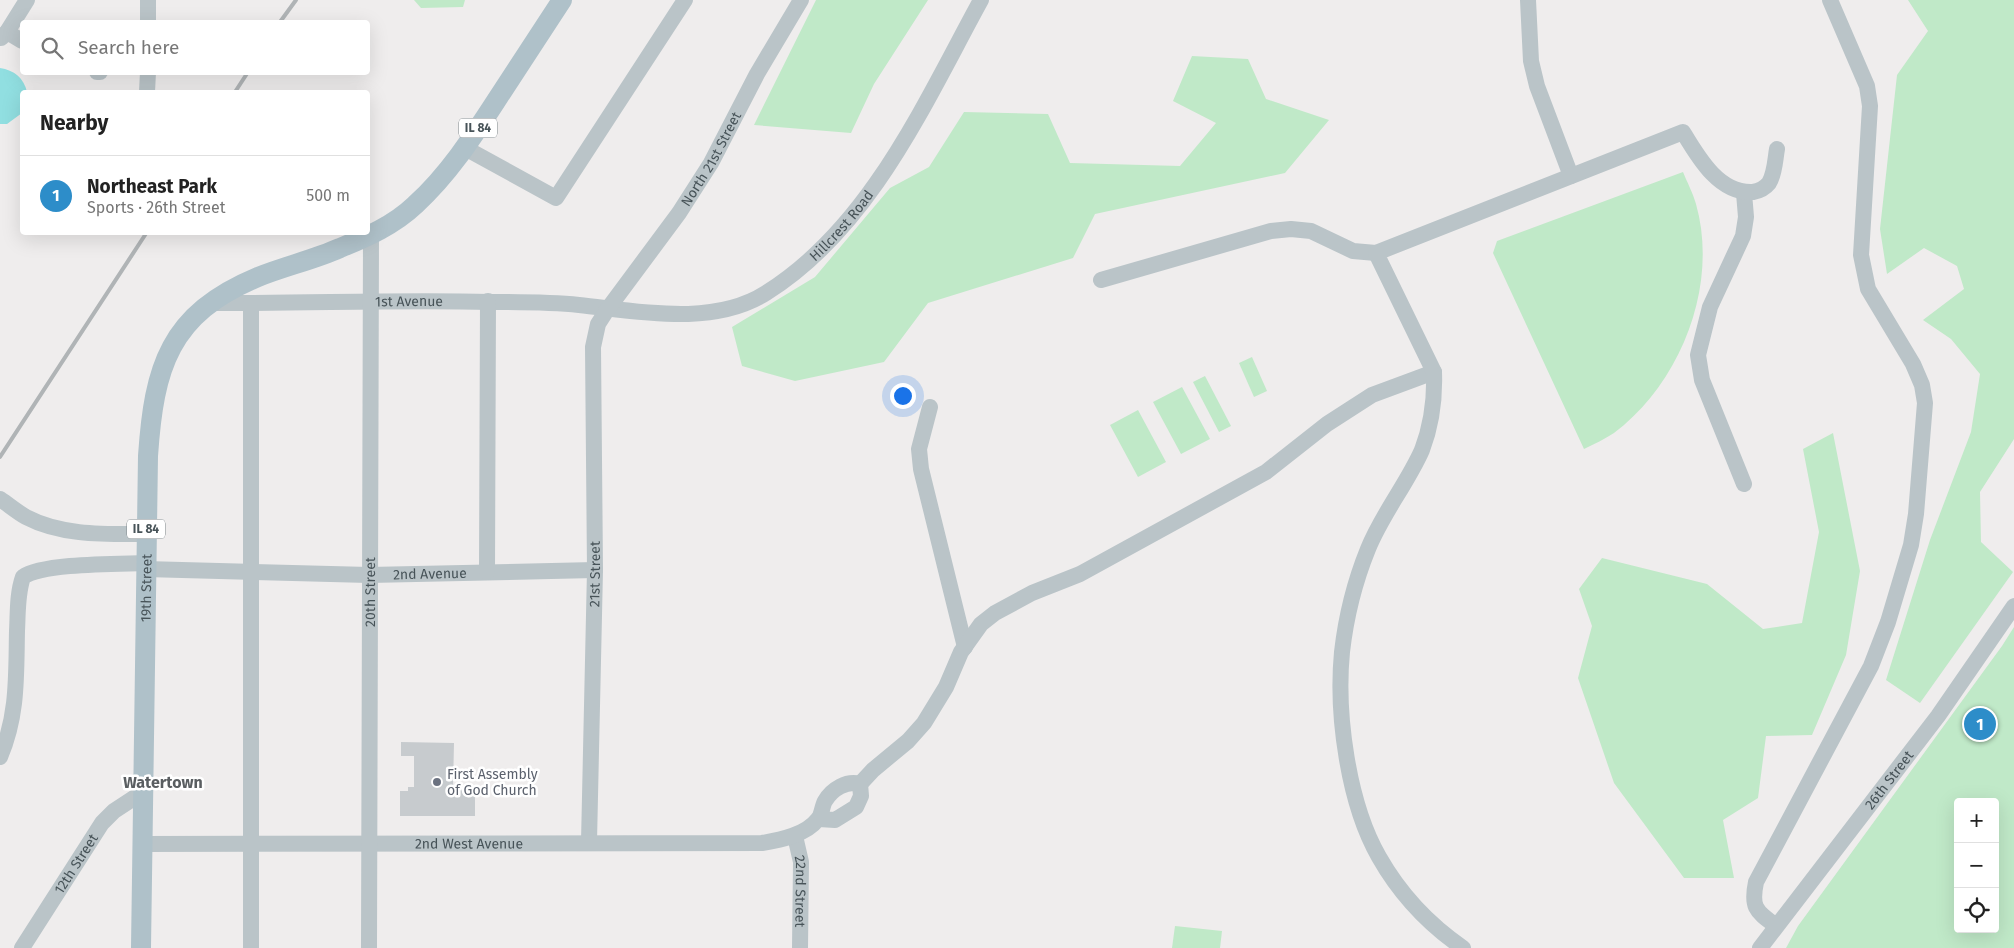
<!DOCTYPE html>
<meta charset="utf-8">
<style>
body{margin:0;font-family:"Fira Sans",sans-serif;background:#f6f6f6;color:#222}
.controls{position:absolute;right:15px;bottom:15px;display:grid;overflow:hidden;border-radius:5px;box-shadow:0 5px 20px #0002}
.controls button{width:45px;height:45px;display:grid;place-items:center;padding:0;border:0;border-bottom:1px solid #e0e0e0;background:#fff;color:#222;font:25px sans-serif}
.you{position:absolute;left:902px;top:395px;width:18px;height:18px;margin:-12px;border:4px solid #fff;border-radius:50%;background:#1a73e8;box-shadow:0 0 0 8px #1a73e833}
.badge{display:grid;place-items:center;width:32px;height:32px;border-radius:50%;background:#2d8dc9;color:#fff;font-size:16px;font-weight:700}
.pin{position:absolute;translate:-50% -50%;border:2px solid #fff;box-shadow:0 1px 5px #0006}
.list{margin:0;padding:0;list-style:none}
h2{display:flex;justify-content:space-between;align-items:center;height:65px;margin:0;padding:0 20px;font-size:21px}
h2 small{font-size:16px;font-weight:400;color:#767676}
.list li{display:grid;grid-template-columns:32px 1fr auto;gap:15px;align-items:center;box-sizing:border-box;height:80px;padding:0 20px;border-top:1px solid #e0e0e0}
.list b{display:block;font-size:19px;white-space:nowrap}
.list p{margin:0;font-size:16px;white-space:nowrap;color:#767676}
.list em{font-size:16px;font-style:normal;color:#767676}
.icon{flex:none;width:28px;height:28px;fill:none;stroke:currentColor;stroke-width:2;stroke-linecap:round;stroke-linejoin:round}
.map{position:relative;flex:none;width:2014px;height:948px;overflow:hidden}
.search{position:absolute;background:#fff;box-shadow:0 5px 20px #0002;left:20px;top:20px;width:350px;height:55px;display:flex;align-items:center;gap:12px;box-sizing:border-box;padding:0 18px;border-radius:5px;color:#767676;font-size:19px}
.panel{position:absolute;background:#fff;box-shadow:0 5px 20px #0002;left:20px;top:90px;width:350px;height:145px;border-radius:5px}
.map>svg:first-child{display:block}
.green{fill:#c0e9c8;fill-rule:evenodd}
.water{fill:#91dfe1}
.building{fill:#c7cbce}
.lines{fill:none;stroke-linecap:round;stroke-linejoin:round}
.minor{stroke:#bac4c8;stroke-width:16}
.major{stroke:#afc1c9;stroke-width:20}
.rail{stroke:#b0b4b6;stroke-width:4}
.worship-dot{fill:#6b7280;stroke:#fff;stroke-width:2}
.labels{text-anchor:middle;stroke-width:5;stroke-linejoin:round;paint-order:stroke}
.shield{fill:#fff;stroke:#7e878a;stroke-width:1}
.shield-label{font-size:12px;font-weight:bold;fill:#475358}
.street-label{font-size:14px;fill:#475358;stroke:#fff}
.worship-label{font-size:14px;fill:#5b616d;stroke:#fff;text-anchor:start}
.quarter-label{font-size:16px;font-weight:bold;fill:#5a5e61;stroke:#fff}
</style>
<div class="map">
<svg width="2014" height="948" viewBox="0 0 2014 948">
<rect width="100%" height="100%" fill="#efeded"/>
<g class="green">
<polygon points="414,0 465,0 463,7 421,8"/>
<polygon points="816,0 928,0 874,84 851,133 754,125"/>
<polygon points="1908,0 2014,0 2014,439 1980,492 1981,542 2013,572 1920,703 1886,680 1930,540 1971,432 1980,374 1951,339 1923,320 1964,289 1957,266 1924,248 1887,274 1880,229 1897,75 1928,31"/>
<polygon points="1192,56 1248,59 1266,99 1329,120 1285,173 1095,214 1073,258 928,303 884,362 795,381 742,366 732,327 815,277 890,188 929,167 964,112 1048,114 1070,163 1180,166 1216,123 1173,101"/>
<path d="M1683 172C1687 182 1693 193 1696 204 1719 285 1681 383 1614 433 1605 439 1594 444 1584 449L1493 253 1497 241Z"/>
<polygon points="1252,357 1267,391 1254,397 1239,363"/>
<polygon points="1205,376 1231,426 1219,432 1193,382"/>
<polygon points="1182,387 1210,439 1181,454 1153,402"/>
<polygon points="1138,410 1166,462 1138,477 1110,425"/>
<polygon points="1833,433 1860,571 1846,655 1812,735 1766,736 1758,798 1723,820 1734,878 1684,878 1614,783 1578,678 1592,626 1579,589 1602,558 1707,584 1763,629 1802,623 1819,532 1803,449"/>
<path d="M2014 627V948H1786L1798 926 2002 646ZM1958 802H1995V929H1958Z"/>
<polygon points="1175,926 1222,931 1220,948 1172,948"/>
</g>
<path class="water" d="M0 68C14 70 24 78 27 92H22V113L7 124H0Z"/>
<polygon class="building" points="401,742 454,743 453,788 468,788 468,791 475,791 475,816 400,816 400,791 408,791 408,787 414,787 414,756 401,756"/>
<g class="lines">
<g class="minor">
<polyline points="1528,0 1531,61 1537,86 1571,176"/>
<polyline points="148,22 148,0"/>
<polyline points="7,32 27,0"/>
<polyline points="1,38 7,32 22,41"/>
<polyline points="97,72 100,72"/>
<polyline points="147,92 148,72"/>
<polyline points="465,148 556,198 685,0"/>
<polyline points="1101,280 1271,231 1291,229 1311,231 1353,251 1376,253"/>
<path id="s1" d="M211 303C304 304 397 299 490 302 520 302 550 302 579 305 637 311 713 327 766 293 870 228 924 104 981 0"/>
<polyline points="930,407 919,449 921,469 965,647"/>
<polyline points="1744,484 1702,380 1698,355 1710,307 1743,236 1746,217 1744,193"/>
<path d="M0 499C9 505 17 512 26 517 62 536 106 534 146 534"/>
<path id="s2" d="M145 569 369 575 595 570"/>
<polyline points="487,572 488,301"/>
<path d="M0 757C18 715 16 676 17 631 18 613 17 594 23 577 42 563 119 564 145 563"/>
<polyline points="860,784 873,770 908,741 924,723 946,687 961,652 981,624 995,613 1032,593 1080,574 1266,472 1327,424 1372,395 1434,372"/>
<path id="s3" d="M795 836 801 862 800 948"/>
<path id="s4" d="M589 842 595 570 593 347 598 324 607 310 679 213 711 163 757 74 801 0"/>
<path id="s5" d="M143 844 762 843C780 840 806 835 818 819 822 815 822 806 825 801 832 789 847 780 860 784L861 796 856 807 835 820 819 819"/>
<path d="M1775 925C1755 911 1751 906 1756 882L1871 666 1888 622 1911 545 1916 514 1925 403 1922 385 1913 364 1868 289 1861 255 1870 106 1867 86 1830 0"/>
<path id="s6" d="M22 948 102 823 114 811 143 792"/>
<polyline points="251,948 251,303"/>
<path id="s7" d="M369 948 371 235"/>
<path d="M1463 948C1428 924 1400 894 1379 857 1348 803 1336 714 1342 652 1346 617 1355 581 1368 549 1382 514 1407 484 1422 450 1432 424 1435 399 1434 372L1376 253 1683 132C1698 157 1719 194 1753 192 1759 191 1765 188 1769 183 1775 173 1775 160 1777 149"/>
<path id="s8" d="M1760 948 1938 716 2014 606"/>
</g>
<path class="major" id="s9" d="M141 948 148 456C154 367 169 314 258 277 285 266 313 260 340 248 367 237 394 225 415 205 448 175 472 138 496 101 518 67 540 34 562 0"/>
<g class="rail">
<polyline points="280,22 296,0"/>
<polyline points="235,92 248,72"/>
<polyline points="0,457 147,232"/>
</g>
</g>
<circle class="worship-dot" cx="437" cy="782" r="5"/>
<g class="labels">
<g class="shield">
<rect x="459" y="118.5" width="38" height="19" rx="4"/>
<rect x="127" y="519.5" width="38" height="19" rx="4"/>
</g>
<g class="shield-label">
<text x="478" y="132">IL 84</text>
<text x="146" y="533">IL 84</text>
</g>
<g class="street-label">
<text dy="5" stroke="none"><textPath href="#s4" startOffset="719">North 21st Street</textPath></text>
<text dy="5" stroke="none"><textPath href="#s1" startOffset="661">Hillcrest Road</textPath></text>
<text dy="5" stroke="none"><textPath href="#s1" startOffset="198">1st Avenue</textPath></text>
<text dy="5" stroke="none"><textPath href="#s2" startOffset="285">2nd Avenue</textPath></text>
<text dy="5" stroke="none"><textPath href="#s4" startOffset="268">21st Street</textPath></text>
<text dy="5" stroke="none"><textPath href="#s9" startOffset="360">19th Street</textPath></text>
<text dy="5" stroke="none"><textPath href="#s7" startOffset="356">20th Street</textPath></text>
<text dy="5" stroke="none"><textPath href="#s8" startOffset="212">26th Street</textPath></text>
<text dy="5" stroke="none"><textPath href="#s5" startOffset="326">2nd West Avenue</textPath></text>
<text dy="5" stroke="none"><textPath href="#s6" startOffset="100">12th Street</textPath></text>
<text dy="5" stroke="none"><textPath href="#s3" startOffset="56">22nd Street</textPath></text>
</g>
<g class="worship-label">
<text x="447" y="779">First Assembly<tspan x="447" dy="16">of God Church</tspan></text>
</g>
<g class="quarter-label">
<text x="163" y="788">Watertown</text>
</g>
</g>
</svg>
<div class="controls">
<button>+</button>
<button>−</button>
<button><svg class="icon" aria-label="locate" viewBox="0 0 24 24"><circle cx="12" cy="12" r="6"/><path d="M12 2v4M12 18v4M2 12h4M18 12h4"/></svg></button>
</div>
<div class="you"></div>
<div class="pin badge" style="left:1980px;top:724px">1</div>
<div class="search"><svg class="icon" aria-label="search" viewBox="0 0 24 24"><circle cx="10" cy="10" r="6"/><path d="M15 15l6 6"/></svg>Search here</div>
<section class="panel">
<h2>Nearby<small></small></h2>
<ul class="list">
<li><span class="badge">1</span><div><b>Northeast Park</b><p>Sports · 26th Street</p></div><em>500 m</em></li>
</ul>
</section>
</div>
